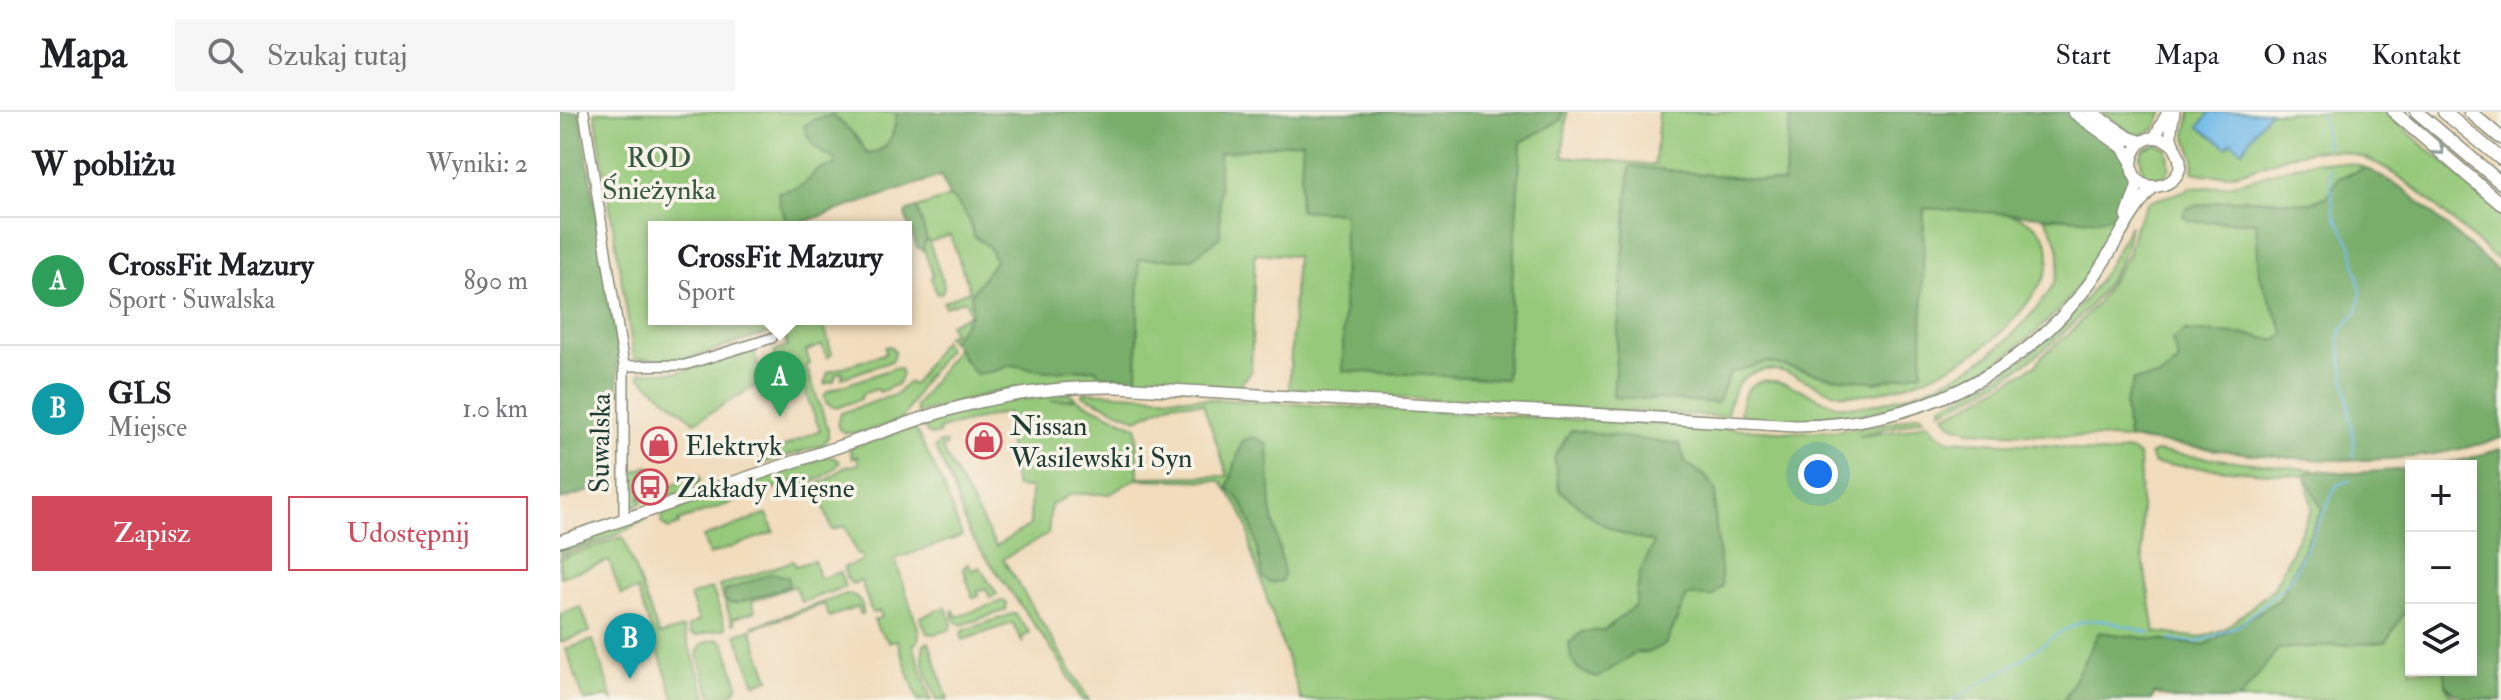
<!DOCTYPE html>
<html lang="pl">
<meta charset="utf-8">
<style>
body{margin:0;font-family:"IM FELL Double Pica",serif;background:#f6f6f6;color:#202124}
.controls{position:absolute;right:24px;bottom:24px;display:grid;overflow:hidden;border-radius:0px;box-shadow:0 4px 12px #0003}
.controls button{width:72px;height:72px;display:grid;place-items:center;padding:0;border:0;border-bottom:2px solid #e0e0e0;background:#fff;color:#202124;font:40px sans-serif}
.you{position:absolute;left:1258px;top:362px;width:28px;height:28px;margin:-20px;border:6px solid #fff;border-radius:50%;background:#1a73e8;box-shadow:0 0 0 12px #1a73e833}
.badge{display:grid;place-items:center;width:52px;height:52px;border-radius:50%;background:#d1495b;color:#fff;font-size:26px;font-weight:700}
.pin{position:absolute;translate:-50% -66px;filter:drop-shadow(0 2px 4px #0008)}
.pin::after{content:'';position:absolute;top:42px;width:28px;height:24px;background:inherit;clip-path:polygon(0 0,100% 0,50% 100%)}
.popup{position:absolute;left:88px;top:109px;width:264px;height:104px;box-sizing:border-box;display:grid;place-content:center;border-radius:0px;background:#fff;filter:drop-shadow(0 2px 6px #0005);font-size:26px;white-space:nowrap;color:#757577}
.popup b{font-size:30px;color:#202124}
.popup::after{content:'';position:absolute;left:50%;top:100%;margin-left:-16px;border:16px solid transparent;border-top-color:#fff}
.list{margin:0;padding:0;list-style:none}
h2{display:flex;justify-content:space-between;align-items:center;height:104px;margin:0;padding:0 32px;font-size:34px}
h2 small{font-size:26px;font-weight:400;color:#757577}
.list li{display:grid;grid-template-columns:52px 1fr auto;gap:24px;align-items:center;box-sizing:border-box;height:128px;padding:0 32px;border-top:2px solid #e0e0e0}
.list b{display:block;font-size:30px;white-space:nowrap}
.list p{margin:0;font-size:26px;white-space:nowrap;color:#757577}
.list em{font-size:26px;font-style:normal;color:#757577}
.actions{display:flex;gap:16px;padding:24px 32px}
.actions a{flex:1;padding:18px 0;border:2px solid #d1495b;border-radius:0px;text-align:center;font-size:28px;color:#d1495b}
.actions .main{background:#d1495b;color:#fff}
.icon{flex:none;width:44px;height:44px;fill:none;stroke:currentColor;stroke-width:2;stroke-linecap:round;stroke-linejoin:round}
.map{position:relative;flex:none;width:1941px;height:588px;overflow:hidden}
header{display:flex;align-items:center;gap:48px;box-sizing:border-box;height:112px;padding:0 40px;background:#fff;border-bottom:2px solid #e0e0e0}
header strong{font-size:38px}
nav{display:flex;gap:44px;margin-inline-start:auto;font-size:28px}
.search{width:560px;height:72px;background:#f6f6f6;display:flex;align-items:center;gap:20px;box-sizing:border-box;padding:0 28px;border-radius:0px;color:#757577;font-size:30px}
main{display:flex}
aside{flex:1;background:#fff}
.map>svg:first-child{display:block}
.green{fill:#96c97a;stroke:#5a8357;stroke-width:2;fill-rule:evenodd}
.forest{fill:#78ad6a;stroke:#4c754f;stroke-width:2}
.water{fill:#71bae9;stroke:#487c8e;stroke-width:2}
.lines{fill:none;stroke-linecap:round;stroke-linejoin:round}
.stream{stroke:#71bae9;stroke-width:2}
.minor-casing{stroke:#888c78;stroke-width:12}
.major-casing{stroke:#888c78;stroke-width:14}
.highway-casing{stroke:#888c78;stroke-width:15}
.minor{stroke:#fff;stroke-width:9}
.major{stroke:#fff;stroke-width:11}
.highway{stroke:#fff;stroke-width:12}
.oneway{stroke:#8f9e9a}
.labels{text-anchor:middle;stroke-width:7;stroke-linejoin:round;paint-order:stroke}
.park-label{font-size:28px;fill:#375942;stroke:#f7f3e8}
.poi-label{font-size:28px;fill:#1f3d34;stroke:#f7f3e8;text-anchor:start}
.street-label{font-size:28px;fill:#1f3d34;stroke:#f7f3e8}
</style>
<header>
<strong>Mapa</strong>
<div class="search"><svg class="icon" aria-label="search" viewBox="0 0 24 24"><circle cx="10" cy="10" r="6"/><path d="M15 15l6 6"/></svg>Szukaj tutaj</div>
<nav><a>Start</a><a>Mapa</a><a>O nas</a><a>Kontakt</a></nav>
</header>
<main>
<aside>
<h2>W pobliżu<small>Wyniki: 2</small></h2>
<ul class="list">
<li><span class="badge" style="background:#2e9e5b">A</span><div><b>CrossFit Mazury</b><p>Sport · Suwalska</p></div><em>890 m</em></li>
<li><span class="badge" style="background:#0f9aa8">B</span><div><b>GLS</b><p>Miejsce</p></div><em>1.0 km</em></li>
</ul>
<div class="actions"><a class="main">Zapisz</a><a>Udostępnij</a></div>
</aside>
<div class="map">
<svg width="1941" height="588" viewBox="0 0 1941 588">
<rect width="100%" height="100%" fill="#f7f3e8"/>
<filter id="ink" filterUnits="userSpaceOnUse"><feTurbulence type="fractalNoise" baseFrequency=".0125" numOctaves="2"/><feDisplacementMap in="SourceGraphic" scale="16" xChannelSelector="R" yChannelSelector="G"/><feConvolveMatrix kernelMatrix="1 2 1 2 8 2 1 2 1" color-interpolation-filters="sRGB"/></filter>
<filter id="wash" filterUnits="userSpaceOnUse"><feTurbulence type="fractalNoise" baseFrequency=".006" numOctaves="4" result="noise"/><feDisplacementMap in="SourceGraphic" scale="32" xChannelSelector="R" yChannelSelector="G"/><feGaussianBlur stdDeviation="1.8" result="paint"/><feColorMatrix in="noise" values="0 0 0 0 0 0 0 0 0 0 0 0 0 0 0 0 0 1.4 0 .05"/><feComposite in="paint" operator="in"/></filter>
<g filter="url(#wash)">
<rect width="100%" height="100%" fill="#f1dcbc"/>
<g class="green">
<path d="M35 0H337C335 20 330 39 307 42 298 24 287 15 272 3L263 42 276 47 275 54 256 58 248 70 220 94 227 108 204 115H94V207H262L272 242 267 246 262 233 246 239 250 252 246 254 268 317V325L263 333 202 352 200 346 260 318 241 270 207 282 202 270 135 310 80 265V260H120L193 238 201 262 218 257 214 239 228 234 221 217 123 248 74 246Z"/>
<path d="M1002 0H1007L1003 44 1095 53 1099 0H1231L1225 71 1070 54 1053 285 1170 260 1208 250 1271 265 1364 96C1400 98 1477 90 1488 134 1490 146 1488 159 1482 169 1469 191 1451 213 1431 229 1398 256 1315 293 1273 280 1251 274 1228 254 1204 258 1176 262 1172 281 1166 305L729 279 736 144 695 141 691 260 677 276 509 270 438 279 359 301 356 299V294L397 235 402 247 435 259 451 253 486 259 535 257 579 147H631L659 41 744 28 739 98 784 100 783 258 946 267 961 30 1001 8Z"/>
<polygon points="1541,0 1603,0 1595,17 1581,23 1575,23"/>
<path d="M1631 0H1824L1941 99V151C1921 134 1901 116 1881 99 1841 63 1797 27 1739 41 1700 51 1676 71 1633 60L1634 46 1626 22Z"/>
<polygon points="1596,32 1607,37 1610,56 1604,64 1593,66 1583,59 1580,44 1584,37"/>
<path d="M1758 49 1793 52 1806 56 1778 66 1768 84 1750 91 1690 87 1663 89 1626 96 1630 109 1697 110 1699 163 1726 222 1716 229 1691 223 1625 219 1619 250 1565 291 1568 327 1407 319V316C1395 315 1390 313 1385 303L1411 291 1477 252 1481 245 1512 219 1537 191 1568 143 1575 114 1588 90 1627 78 1629 75C1673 80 1714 56 1758 49Z"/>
<polygon points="389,85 397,90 409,108 414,124 429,135 436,149 411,182 412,201 391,229 386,224 393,221 389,212 410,202 405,188 385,195 383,190 410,178 390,123 369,130 384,173 382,181 377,182 371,166 373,163 364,138 364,131 367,128 357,96"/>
<path d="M1560 102C1514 213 1414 283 1298 303 1286 306 1274 309 1262 310 1236 311 1208 307 1183 305L1180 301C1182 286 1186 272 1202 269 1231 265 1256 291 1284 294 1302 296 1320 291 1338 286 1394 269 1437 245 1474 199 1482 189 1491 180 1495 168 1504 145 1498 125 1484 105L1538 108Z"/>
<path d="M1570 113C1568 123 1567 135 1563 144 1530 212 1449 271 1381 299L1382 293C1437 270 1492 231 1529 182 1545 161 1558 137 1570 113Z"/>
<path d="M383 228 387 238 363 270 343 306C331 312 262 339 281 301L337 282 348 270 353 273Z"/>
<polygon points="330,234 335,240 332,249 282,266 283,260 276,262 274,269 264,272 268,260 326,241 325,235"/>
<polygon points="334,256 340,257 342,262 338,272 320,280 317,277 302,282 301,287 276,296 267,292 264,284 268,279"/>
<path d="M525 280 1235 320C1281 319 1316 316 1360 302L1364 306 1342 313 1299 323 1301 324 1344 318 1368 310 1376 320 1389 328 1498 334 1529 340 1553 342 1564 338 1574 340 1579 345 1583 446 1595 520 1640 526 1666 516 1714 476 1752 396 1746 364 1594 352 1590 343 1596 340 1754 358 1746 364 1762 397 1720 487 1643 534 1539 520 1504 588H741L690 436C692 411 675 389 661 369L575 367 550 382H511L491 393 488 422 443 447 529 588H522L498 546 409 421 390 368 375 336 380 331H386V334L382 337 436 434 470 413 471 376 456 375 448 327 453 321 447 300 380 317 379 322 372 323 367 321 365 314 371 309 445 288 510 281 516 286 491 289 516 287 577 315 578 365 668 364 643 292 613 290 577 307 522 283ZM1073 327 1119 332 1126 351 1145 364 1156 378 1153 484H1127L1106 532 1089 540 1076 541 1036 566 1022 520 1044 518 1075 494 1080 461 1095 430 1062 422Z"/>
<polygon points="351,316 356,318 382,371 402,424 335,447 359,519 358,530 353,532 371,588 358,588 337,528 329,530 318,517 314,508 322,505 320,499 312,501 301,469 292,472 286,465 284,455 302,449 301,443 297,443 285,414 272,418 259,382 251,375 269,367 283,356 299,352 297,344 292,346 290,338 292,335"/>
<path d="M266 345H273L280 350C269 364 255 370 238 374L236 369 118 409 119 413 109 417 101 411V408L106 399Z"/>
<polygon points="89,354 94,358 79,387 85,386 80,392 73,394 68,388 69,362"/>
<polygon points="137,363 141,367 133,378 102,388 99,381 101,377"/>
<polygon points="207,402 214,420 149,443 143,425"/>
<polygon points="78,407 85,408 52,425 0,443 0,434"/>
<polygon points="63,425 99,523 123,516 148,588 115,588 77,478 61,483 49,449 0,465 0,446"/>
<polygon points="254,448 259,467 280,460 285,475 241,490 235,474 192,489 195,499 174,506 175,512 173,512 159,474 233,449 236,454"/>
<polygon points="408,452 413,459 419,455 437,482 430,486 426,476 417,479 419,484 413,486 403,456"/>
<polygon points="152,476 166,516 135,524 131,522 128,514 139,509 130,484"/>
<path d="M287 482C297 482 304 492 303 502H301L298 495 269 505 264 492 193 516V514Z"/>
<polygon points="442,489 447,491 446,498 402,513 395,509 392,499 394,498 397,505"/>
<path d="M1851 489V558H1885C1883 572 1886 580 1898 588H1679L1718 537 1826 530Z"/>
<polygon points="21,495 30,520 0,530 0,502"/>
<polygon points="386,495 392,513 389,518 375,522 367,521 360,505"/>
<polygon points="452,502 455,502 470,521 463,525 462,530 453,511 403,528 401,522 402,519"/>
<polygon points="191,517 209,567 195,572 176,522"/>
<polygon points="156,527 161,528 165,533 178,573 174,580 159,585 151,582 137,541 142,532"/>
<polygon points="33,528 53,588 48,584 35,588 24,588 6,537"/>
<path d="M369 530 388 588H377C370 570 359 550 364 532Z"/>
</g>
<g class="forest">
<polygon points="0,0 20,0 58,241 58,312 55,316 49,366 39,376 0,388"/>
<path d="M337 0H1002L1001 8 961 30 946 267 783 259 784 101 739 98 743 29 659 41 660 125 631 147H579L577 266 541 264 535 257 486 259 451 253 435 259 416 262C405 252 401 239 391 229L412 201 411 182 435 149 429 135 414 124 409 108 397 90 389 85 381 64 246 109 236 115H204L227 108 220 94 218 80C238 76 244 76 256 58L275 53V47C257 40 250 32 244 14L255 7 272 3C287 15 298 24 307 42 330 40 335 20 337 0Z"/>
<polygon points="1231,0 1506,0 1564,41 1572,72 1560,102 1538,108 1364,96 1362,260 1317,270 1271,265 1208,250 1170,261 1158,291 1053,285 1070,54 1224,71"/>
<path d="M1806 56 1844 77 1941 162V326C1816 367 1695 341 1568 327L1565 291 1574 268 1600 265 1619 250 1612 228 1625 219 1691 223 1716 229 1725 222 1699 163 1696 110 1630 109 1623 104 1626 96 1663 89 1690 87 1750 91 1768 84 1778 66Z"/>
<polygon points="357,96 367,128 364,131 364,138 357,136 345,103 347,99"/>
<path d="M1011 318 1119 332 1126 351 1145 364 1156 378 1154 393 1162 474 1153 484H1127L1106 532 1089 540 1076 541 1037 566C1015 558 1011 554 1009 531L1022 520 1044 518 1075 494 1080 461 1094 431 1062 422 1040 411 999 378 994 346Z"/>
<path d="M694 325 708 332 711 396 724 461 722 469 709 471 703 466C695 435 695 397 668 376L682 329Z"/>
<path d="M1941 337V588C1914 588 1881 588 1885 558H1911V354H1870L1898 349Z"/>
<polygon points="1851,357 1851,489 1826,530 1718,537 1679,588 1615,588 1595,581 1591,588 1504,588 1539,520 1644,534 1720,487 1762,397 1745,363 1754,358 1793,361"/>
<polygon points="212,461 228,465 229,474 178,491 170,491 164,487 165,479"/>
</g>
<polygon class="water" points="1650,0 1709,0 1682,38 1671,30 1667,35 1639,15"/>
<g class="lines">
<g class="stream">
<polyline points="1761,0 1767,35"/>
<polyline points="1769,56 1774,102 1792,135 1801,181 1797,201 1782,217 1779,227 1794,331 1793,345"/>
<polyline points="1610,528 1639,530 1680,513 1729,470 1777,373 1790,369"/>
<polyline points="1392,588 1458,550 1497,522 1523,509 1543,508 1590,521"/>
</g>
</g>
</g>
<g filter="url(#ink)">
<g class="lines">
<defs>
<g id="minor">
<polyline points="24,0 64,254 64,408"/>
<polyline points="64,254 125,253 212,226"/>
</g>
<g id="major">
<polyline points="1595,25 1608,0"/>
<path d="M1614 34C1574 0 1551 79 1598 74 1606 73 1614 68 1618 61 1625 46 1613 38 1611 25 1610 17 1613 8 1614 0"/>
<polyline points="1567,104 1577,75 1577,66"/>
<path d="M0 429 375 302C436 283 494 274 558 275L1236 314C1351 313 1459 266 1529 172 1552 141 1568 103 1593 75"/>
</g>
<g id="highway">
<polyline points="1514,0 1563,35 1571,48"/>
<polyline points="1531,0 1569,26 1581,30"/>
<polyline points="1834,0 1941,92"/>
<polyline points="1857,0 1941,71"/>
<polyline points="1884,0 1941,47"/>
<polyline points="1910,0 1941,26"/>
</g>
</defs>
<use href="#minor" class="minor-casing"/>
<use href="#major" class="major-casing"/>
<use href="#highway" class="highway-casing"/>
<use href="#minor" class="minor"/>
<use href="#major" class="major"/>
<use href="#highway" class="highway"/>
</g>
<defs><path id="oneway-chevron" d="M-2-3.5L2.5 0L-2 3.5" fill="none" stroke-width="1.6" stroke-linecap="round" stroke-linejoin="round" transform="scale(2)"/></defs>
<use class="oneway" href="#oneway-chevron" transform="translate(1879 38) rotate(41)"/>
</g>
<defs>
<symbol id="shop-ring" viewBox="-11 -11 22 22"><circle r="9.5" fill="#f7f3e8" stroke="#d1495b" stroke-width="1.5"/><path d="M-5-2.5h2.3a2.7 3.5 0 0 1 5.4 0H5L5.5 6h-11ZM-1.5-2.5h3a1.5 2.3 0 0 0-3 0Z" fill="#d1495b"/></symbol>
<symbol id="bus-ring" viewBox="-11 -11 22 22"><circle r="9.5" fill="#f7f3e8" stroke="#d1495b" stroke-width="1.5"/><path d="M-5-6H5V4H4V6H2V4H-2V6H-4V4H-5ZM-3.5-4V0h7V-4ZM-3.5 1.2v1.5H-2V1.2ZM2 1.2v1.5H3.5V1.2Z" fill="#d1495b"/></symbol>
</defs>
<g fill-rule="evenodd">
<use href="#shop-ring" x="404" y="309" width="40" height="40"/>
<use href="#shop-ring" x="79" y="313" width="40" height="40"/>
<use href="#bus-ring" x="70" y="355" width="40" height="40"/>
</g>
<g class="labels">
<g class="park-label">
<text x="99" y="55">ROD<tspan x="99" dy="32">Śnieżynka</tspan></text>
</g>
<g class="poi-label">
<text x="450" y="323">Nissan<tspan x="450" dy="32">Wasilewski i Syn</tspan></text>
<text x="125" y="343">Elektryk</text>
<text x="116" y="385">Zakłady Mięsne</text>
</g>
<g class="street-label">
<text transform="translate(39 331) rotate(-89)" y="10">Suwalska</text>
</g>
</g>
</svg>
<div class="controls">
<button>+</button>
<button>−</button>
<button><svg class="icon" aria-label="layers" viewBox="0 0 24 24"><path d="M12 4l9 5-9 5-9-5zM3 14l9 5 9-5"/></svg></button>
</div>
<div class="you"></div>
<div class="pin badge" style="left:220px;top:305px;background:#2e9e5b">A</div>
<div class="popup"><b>CrossFit Mazury</b>Sport</div>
<div class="pin badge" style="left:70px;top:567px;background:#0f9aa8">B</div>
</div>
</main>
